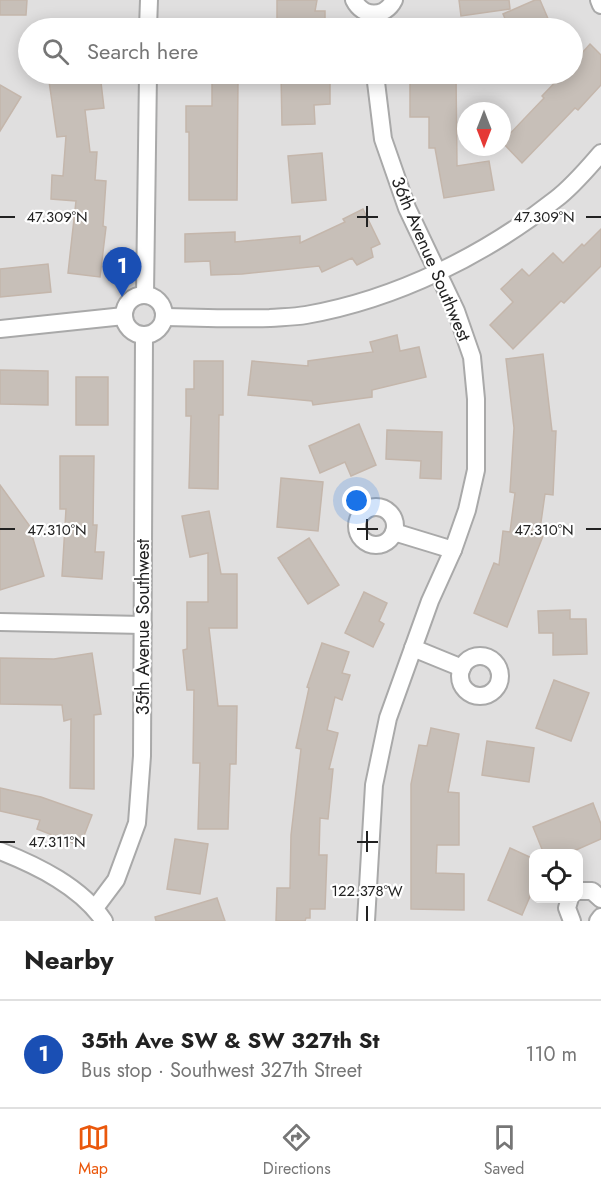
<!DOCTYPE html>
<meta charset="utf-8">
<style>
body{margin:0;font-family:Jost,sans-serif;background:#f6f6f6;color:#222}
.controls{position:absolute;right:18px;bottom:18px;display:grid;overflow:hidden;border-radius:12px;box-shadow:0 3px 15px #0003}
.controls button{width:54px;height:54px;display:grid;place-items:center;padding:0;border:0;border-bottom:2px solid #e0e0e0;background:#fff;color:#222;font:30px sans-serif}
.compass{position:absolute;left:457px;top:102px;width:54px;height:54px;border-radius:50%;background:#fff;box-shadow:0 3px 15px #0003;rotate:180deg}
.you{position:absolute;left:357px;top:501px;width:21px;height:21px;margin:-15px;border:4px solid #fff;border-radius:50%;background:#1a73e8;box-shadow:0 0 0 9px #1a73e833}
.badge{display:grid;place-items:center;width:39px;height:39px;border-radius:50%;background:#ea580c;color:#fff;font-size:20px;font-weight:700}
.pin{position:absolute;translate:-50% -50px;filter:drop-shadow(0 2px 3px #0008)}
.pin::after{content:'';position:absolute;top:32px;width:21px;height:18px;background:inherit;clip-path:polygon(0 0,100% 0,50% 100%)}
.list{margin:0;padding:0;list-style:none}
h2{display:flex;justify-content:space-between;align-items:center;height:78px;margin:0;padding:0 24px;font-size:26px}
h2 small{font-size:20px;font-weight:400;color:#767676}
.list li{display:grid;grid-template-columns:39px 1fr auto;gap:18px;align-items:center;box-sizing:border-box;height:108px;padding:0 24px;border-top:2px solid #e0e0e0}
.list b{display:block;font-size:22px;white-space:nowrap}
.list p{margin:0;font-size:20px;white-space:nowrap;color:#767676}
.list em{font-size:20px;font-style:normal;color:#767676}
.icon{flex:none;width:33px;height:33px;fill:none;stroke:currentColor;stroke-width:2;stroke-linecap:round;stroke-linejoin:round}
.map{position:relative;flex:none;width:601px;height:921px;overflow:hidden}
.search{position:absolute;background:#fff;box-shadow:0 3px 15px #0003;left:18px;right:18px;top:18px;height:66px;display:flex;align-items:center;gap:15px;box-sizing:border-box;padding:0 21px;border-radius:33px;color:#767676;font-size:22px}
.sheet{height:186px;background:#fff}
nav{display:flex;justify-content:space-around;align-items:center;box-sizing:border-box;height:84px;border-top:2px solid #e0e0e0;background:#fff;font-size:16px;color:#767676}
nav a{display:grid;justify-items:center;gap:3px}
nav .on{color:#ea580c}
.map>svg:first-child{display:block}
.residential{fill:#e0dfdf;fill-rule:evenodd}
.building{fill:#c7bfb8;stroke:#c4b6ab;stroke-width:1.5}
.lines{fill:none;stroke-linecap:round;stroke-linejoin:round}
.street-casing{stroke:#a9a9a9;stroke-width:20}
.street{stroke:#fff;stroke-width:16}
.ticks{fill:none;stroke:#222;stroke-width:2}
.labels{text-anchor:middle;stroke-width:4.5;stroke-linejoin:round;paint-order:stroke}
.street-label{font-size:18px;fill:#222;stroke:#fff}
.ticks-label{font-size:15px;text-anchor:middle;fill:#222;stroke:#fff;stroke-width:4.5;stroke-linejoin:round;paint-order:stroke}
</style>
<div class="map">
<svg width="601" height="921" viewBox="0 0 601 921">
<rect width="100%" height="100%" fill="#f2efe9"/>
<path class="residential" d="M0 0H601V921H0ZM28 28H572V74H28ZM466 111H502V147H466ZM534 854H578V898H534Z"/>
<g class="building">
<polygon points="0,0 27,0 26,15 0,15"/>
<polygon points="277,0 317,0 315,11 325,11 325,28 285,28 285,27 277,27"/>
<polygon points="459,0 509,0 510,9 461,16"/>
<polygon points="535,0 540,0 552,28 509,28 503,14"/>
<polygon points="590,44 601,55 601,85 578,110 575,108 522,163 502,142 544,98 542,96 563,74 573,74 573,63"/>
<polygon points="48,74 100,74 104,108 85,110 90,152 97,152 95,180 106,181 103,226 106,227 100,277 68,273 76,201 51,199 52,175 63,176 66,136 57,137"/>
<polygon points="281,74 320,74 320,81 330,81 330,104 314,105 315,124 282,125"/>
<polygon points="410,74 456,74 457,166 489,161 494,190 444,198 435,148 429,148 429,117 410,117"/>
<polygon points="212,79 238,79 237,200 189,200 189,132 186,132 186,106 212,106"/>
<polygon points="0,85 21,97 0,131"/>
<polygon points="322,153 326,200 292,203 288,156"/>
<polygon points="363,209 380,244 371,248 373,257 357,265 352,258 322,272 319,266 242,274 211,275 210,261 185,262 185,234 235,232 235,242 300,236 300,243 345,222 343,219"/>
<polygon points="601,229 601,266 564,303 561,301 513,349 490,325 513,302 501,289 522,269 529,276 553,253 563,263 582,244 584,246"/>
<polygon points="48,264 51,292 0,297 0,269"/>
<polygon points="397,335 400,351 419,347 426,377 372,390 372,397 313,405 312,401 248,395 252,361 308,366 308,361 373,352 370,342"/>
<polygon points="543,354 552,431 556,431 553,495 545,494 539,536 543,536 507,627 474,613 494,563 499,565 503,531 510,532 515,493 510,492 514,428 506,359"/>
<polygon points="194,361 223,361 223,415 219,415 218,489 189,488 191,416 186,416 186,389 194,389"/>
<polygon points="0,370 48,371 48,405 0,404"/>
<rect x="76" y="377" width="32" height="48"/>
<polygon points="359,424 376,465 351,476 345,462 320,473 309,446"/>
<polygon points="387,430 442,432 441,479 420,478 421,461 386,459"/>
<polygon points="60,456 94,456 93,525 97,525 95,552 104,552 102,579 62,576 66,509 60,509"/>
<polygon points="281,478 323,482 318,531 277,527"/>
<polygon points="0,485 29,525 44,576 0,590"/>
<polygon points="209,511 221,574 237,574 237,628 209,628 218,706 237,706 236,764 230,764 228,829 198,829 200,763 193,763 194,690 187,690 183,650 187,649 187,602 208,602 208,553 190,557 182,516"/>
<polygon points="309,538 339,585 308,604 278,558"/>
<polygon points="364,592 387,603 379,621 384,624 373,647 345,633"/>
<polygon points="570,610 570,619 586,619 587,654 553,655 553,633 539,633 538,611"/>
<polygon points="322,643 349,652 342,673 350,675 342,700 335,697 327,730 338,733 329,769 333,769 328,819 320,818 319,855 327,855 325,909 310,909 310,918 306,918 305,921 276,921 277,888 290,888 291,835 301,749 296,748 309,688 307,687"/>
<polygon points="92,653 101,714 94,715 94,789 70,788 71,719 64,721 62,705 0,704 0,658 54,659"/>
<polygon points="554,680 589,693 571,741 536,728"/>
<polygon points="431,728 459,734 448,792 459,793 459,845 437,845 436,873 464,874 464,910 411,909 411,784 419,745 427,746"/>
<polygon points="487,741 534,748 529,782 482,775"/>
<polygon points="0,788 41,797 92,815 80,846 37,829 40,820 0,811"/>
<polygon points="593,803 601,824 601,839 567,854 544,854 533,827"/>
<polygon points="175,839 208,844 200,894 167,889"/>
<polygon points="510,848 534,859 534,887 522,915 488,900"/>
<polygon points="217,898 225,921 156,921 155,917"/>
</g>
<g class="lines">
<defs>
<g id="street">
<path d="M354 0C363 18 385 18 394 0"/>
<polyline points="599,0 601,5"/>
<polyline points="148,28 149,0"/>
<circle cx="144" cy="315" r="20"/>
<polyline points="145,295 148,74"/>
<path d="M165 317C200 318 235 319 270 318 282 317 294 317 306 315 397 299 485 255 556 199 573 186 587 169 601 153"/>
<polyline points="0,329 124,316"/>
<circle cx="376" cy="526" r="19"/>
<polyline points="394,532 453,550"/>
<polyline points="0,622 143,625"/>
<polyline points="413,648 462,668"/>
<circle cx="480" cy="676" r="20"/>
<path d="M0 851C38 866 81 887 104 921"/>
<polyline points="578,891 592,891 601,899"/>
<polyline points="570,898 567,908 572,921"/>
<polyline points="95,908 116,880 137,823 142,756 144,336"/>
<polyline points="366,921 374,785 388,718 430,601 453,550 467,510 476,470 476,399 472,357 456,311 407,208 383,139 375,74"/>
<polyline points="598,921 601,917"/>
</g>
</defs>
<use href="#street" class="street-casing"/>
<use href="#street" class="street"/>
</g>
<path class="ticks" d="M367 206V227M0 217H15M357 217H378M586 217H601M367 519V540M0 529H15M357 529H378M586 529H601M367 831V852M0 842H15M357 842H378M367 906V921"/>
<g class="labels">
<g class="street-label">
<text transform="translate(431 259) rotate(67)" y="6">36th Avenue Southwest</text>
<text transform="translate(143 627) rotate(-90)" y="6">35th Avenue Southwest</text>
</g>
</g>
<g class="ticks-label">
<text x="544" y="222">47.309°N</text>
<text x="57" y="222">47.309°N</text>
<text x="544" y="535">47.310°N</text>
<text x="57" y="535">47.310°N</text>
<text x="57" y="847">47.311°N</text>
<text x="367" y="896">122.378°W</text>
</g>
</svg>
<div class="controls">
<button><svg class="icon" aria-label="locate" viewBox="0 0 24 24"><circle cx="12" cy="12" r="6"/><path d="M12 2v4M12 18v4M2 12h4M18 12h4"/></svg></button>
</div>
<svg class="compass" viewBox="-18 -18 36 36"><path d="M0-13l5 13h-10z" fill="#e53935"/><path d="M0 13l5-13h-10z" fill="#767676"/></svg>
<div class="you"></div>
<div class="pin badge" style="left:122px;top:297px;background:#1a4fb4">1</div>
<div class="search"><svg class="icon" aria-label="search" viewBox="0 0 24 24"><circle cx="10" cy="10" r="6"/><path d="M15 15l6 6"/></svg>Search here</div>
</div>
<section class="sheet">
<h2>Nearby<small></small></h2>
<ul class="list">
<li><span class="badge" style="background:#1a4fb4">1</span><div><b>35th Ave SW &amp; SW 327th St</b><p>Bus stop · Southwest 327th Street</p></div><em>110 m</em></li>
</ul>
</section>
<nav>
<a class="on"><svg class="icon" aria-label="map" viewBox="0 0 24 24"><path d="M3 6l6-2 6 2 6-2v14l-6 2-6-2-6 2zM9 4v14M15 6v14"/></svg>Map</a>
<a><svg class="icon" aria-label="directions" viewBox="0 0 24 24"><path d="M12 3l9 9-9 9-9-9zM9 14v-3h6M13 9l2 2-2 2"/></svg>Directions</a>
<a><svg class="icon" aria-label="saved" viewBox="0 0 24 24"><path d="M7 4h10v16l-5-4-5 4z"/></svg>Saved</a>
</nav>
